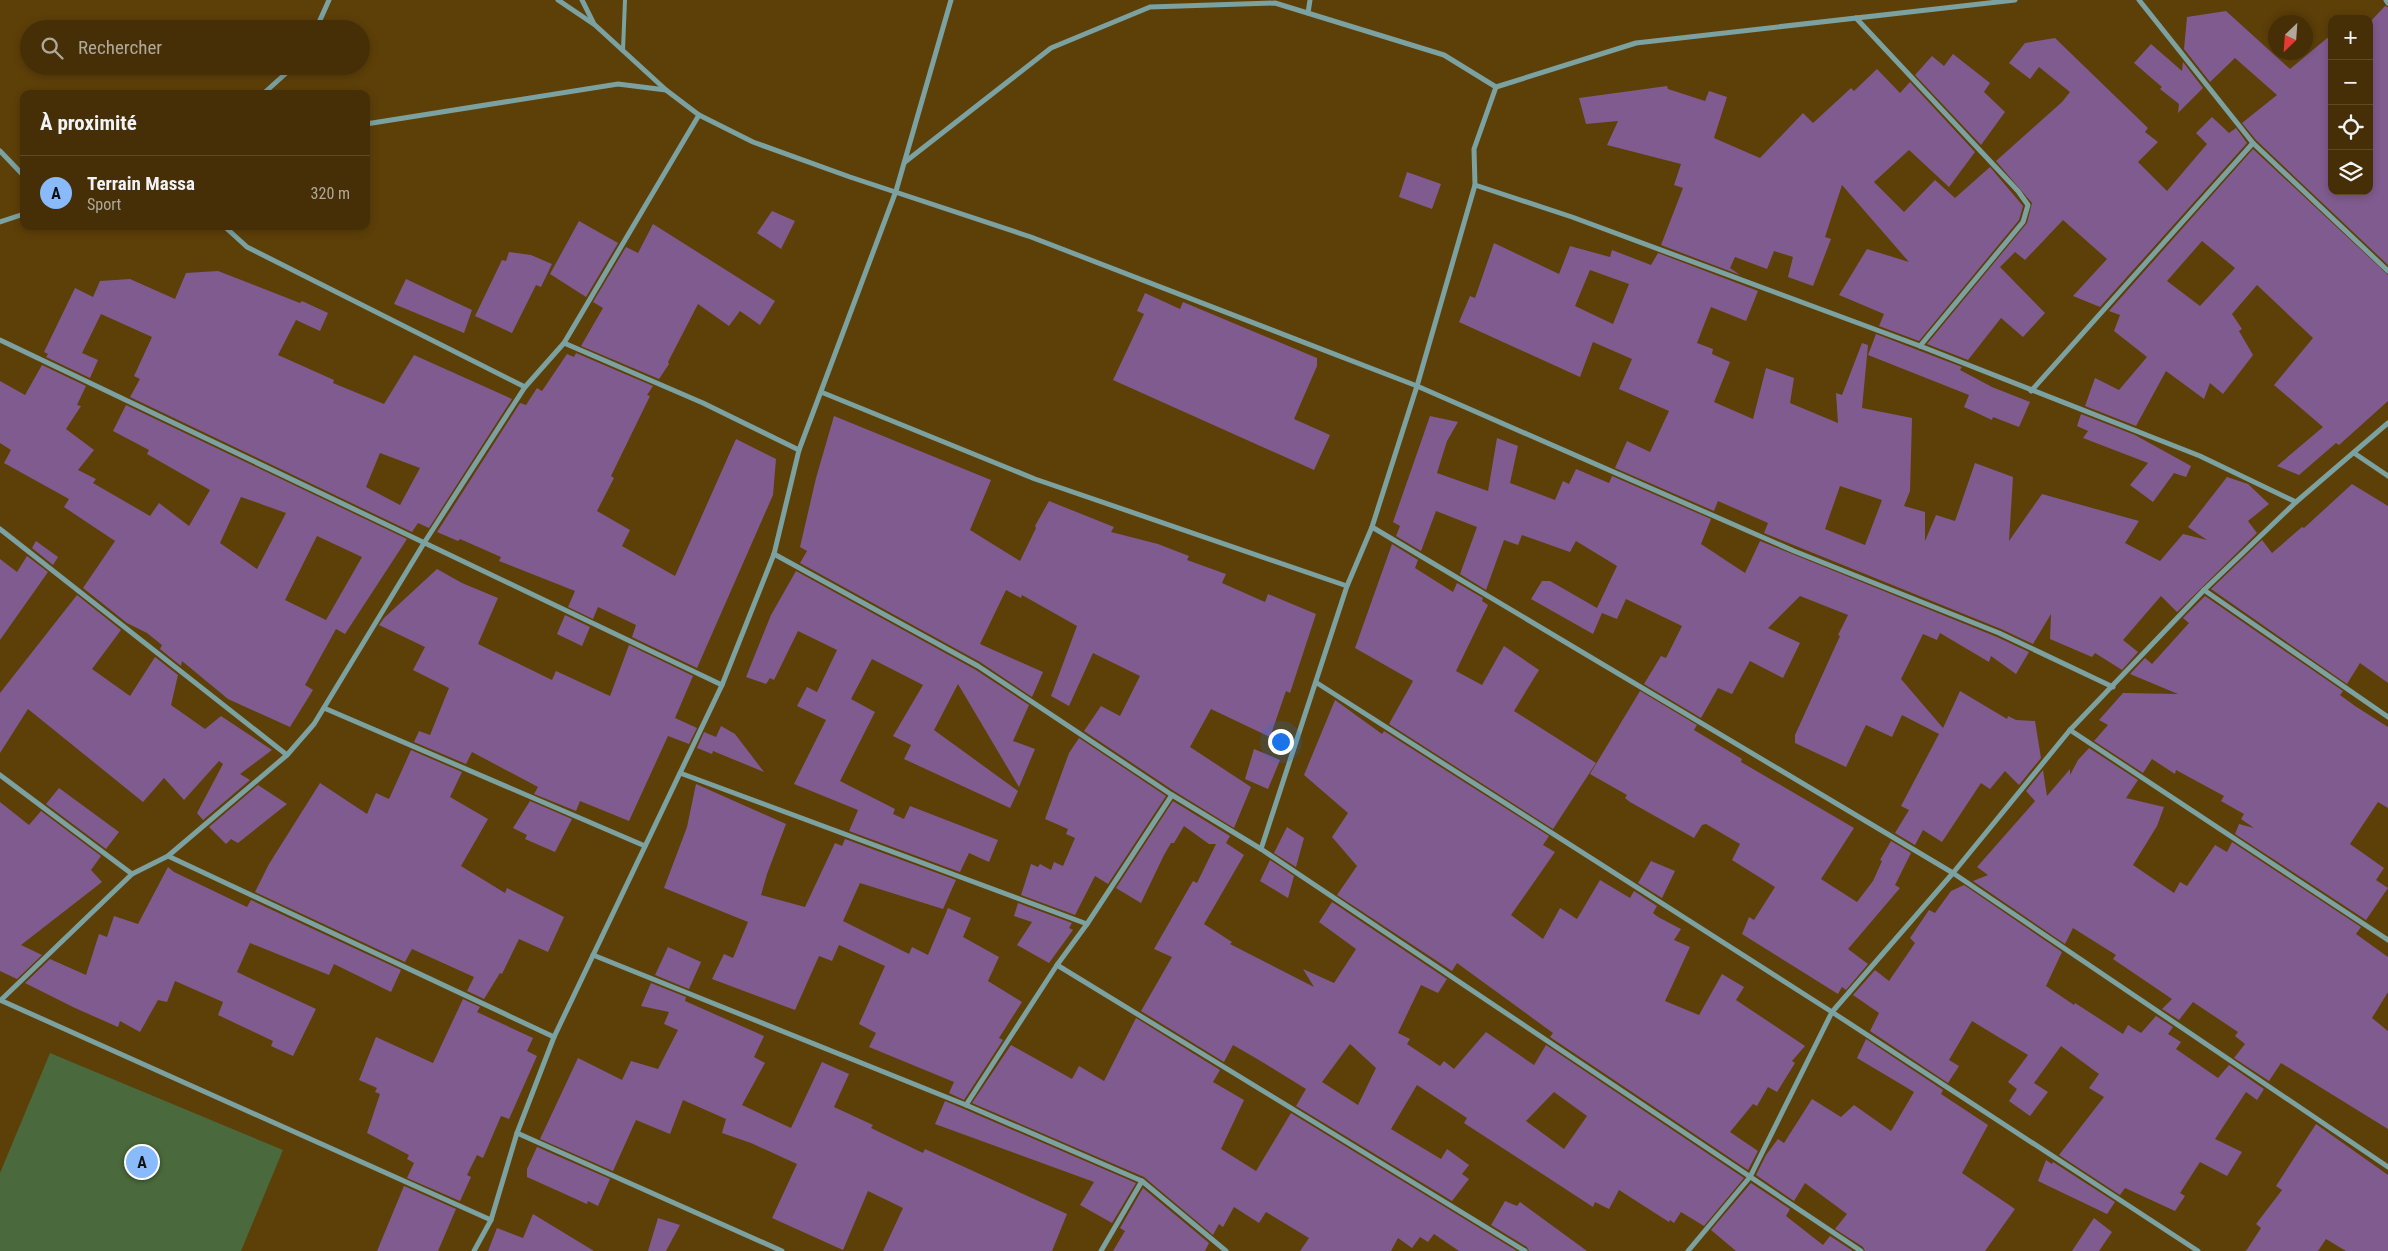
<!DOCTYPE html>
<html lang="fr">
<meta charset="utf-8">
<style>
body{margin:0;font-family:"Roboto Condensed",sans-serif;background:#4d3710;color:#f1f3f6}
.controls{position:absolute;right:15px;top:15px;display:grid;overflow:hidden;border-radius:10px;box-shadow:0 2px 8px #0003}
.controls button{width:45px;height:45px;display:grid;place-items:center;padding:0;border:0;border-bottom:1px solid #5e4a28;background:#462f06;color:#f1f3f6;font:25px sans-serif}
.compass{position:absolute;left:2268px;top:15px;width:45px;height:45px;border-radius:50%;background:#462f06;box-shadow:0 2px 8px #0003;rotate:205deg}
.you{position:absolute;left:1280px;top:741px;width:18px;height:18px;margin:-12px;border:4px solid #fff;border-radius:50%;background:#1a73e8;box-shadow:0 0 0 8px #1a73e833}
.badge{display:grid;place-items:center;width:32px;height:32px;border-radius:50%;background:#89bafc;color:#111;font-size:16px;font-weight:700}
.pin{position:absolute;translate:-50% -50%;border:2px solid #fff;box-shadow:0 1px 5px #0006}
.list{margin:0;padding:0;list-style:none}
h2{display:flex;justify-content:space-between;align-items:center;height:65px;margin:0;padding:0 20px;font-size:21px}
h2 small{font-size:16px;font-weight:400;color:#b0a99b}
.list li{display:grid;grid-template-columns:32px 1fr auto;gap:15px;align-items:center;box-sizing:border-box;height:75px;padding:0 20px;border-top:1px solid #5e4a28}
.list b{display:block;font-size:19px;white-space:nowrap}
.list p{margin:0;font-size:16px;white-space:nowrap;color:#b0a99b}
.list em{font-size:16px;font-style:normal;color:#b0a99b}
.icon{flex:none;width:28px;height:28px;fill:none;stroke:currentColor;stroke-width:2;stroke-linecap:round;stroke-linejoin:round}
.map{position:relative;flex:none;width:2388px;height:1251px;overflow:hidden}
.search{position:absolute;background:#462f06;box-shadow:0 2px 8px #0003;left:20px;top:20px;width:350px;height:55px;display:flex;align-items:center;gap:12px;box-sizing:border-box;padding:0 18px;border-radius:28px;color:#b0a99b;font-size:19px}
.panel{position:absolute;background:#462f06;box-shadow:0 2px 8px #0003;left:20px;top:90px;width:350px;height:140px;border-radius:10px}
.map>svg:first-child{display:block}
.green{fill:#4a693c}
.building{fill:#805b8f;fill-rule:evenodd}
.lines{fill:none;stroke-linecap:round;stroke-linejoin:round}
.lane{stroke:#7ba1a1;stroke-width:4}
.street{stroke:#7ba1a1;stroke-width:5}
</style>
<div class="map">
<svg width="2388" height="1251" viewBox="0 0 2388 1251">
<rect width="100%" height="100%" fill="#5d3f08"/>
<polygon class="green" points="50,1053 283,1150 241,1251 0,1251 0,1173"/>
<g class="building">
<polygon points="2385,6 2388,7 2388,265 2256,140 2242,123 2277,95 2235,58 2210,82 2184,49 2187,17 2226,11 2290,69 2332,34 2332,191 2369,191 2369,23"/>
<polygon points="2055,38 2148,128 2145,132 2158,142 2138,162 2167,191 2207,144 2196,133 2212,117 2229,133 2236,128 2247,143 2100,307 2073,296 2107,259 2063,220 2025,260 2015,252 2000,267 2045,313 2023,337 2001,318 1968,360 1927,344 2027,223 2032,203 1996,161 2062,102 2070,92 2039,67 2030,79 2009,63 2025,43"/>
<polygon points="2151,44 2182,71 2183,62 2203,88 2178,113 2179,104 2160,89 2162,87 2134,63"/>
<polygon points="1953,54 1990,83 1984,92 2005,112 1981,145 1915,75 1932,56 1944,66"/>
<polygon points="1877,69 1900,93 1910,82 1975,152 1949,187 1909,150 1874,182 1904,212 1935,180 1955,198 1990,167 2023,206 2019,220 1919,341 1879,326 1884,314 1839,295 1867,249 1909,262 1842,185 1825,237 1831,239 1813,286 1788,277 1793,257 1774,251 1767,269 1735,257 1730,268 1740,275 1661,245 1683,188 1674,185 1681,164 1607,145 1618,121 1586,124 1579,98 1667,86 1668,89 1705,101 1709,91 1727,97 1714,138 1760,158 1803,113 1813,123 1851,88 1854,91"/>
<path d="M2253 149 2388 275V401L2339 445 2336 443 2299 475 2277 466 2323 427 2274 385 2313 338 2257 285 2232 314 2242 329 2239 331 2253 355 2223 394 2210 383 2204 399 2166 371 2136 426 2085 406 2095 378 2119 390 2147 357 2114 331 2120 315 2109 311ZM2202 241 2235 268 2200 306 2167 281Z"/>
<polygon points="1407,172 1441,184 1432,209 1399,197"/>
<polygon points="772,211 795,221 781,249 757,233"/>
<polygon points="579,221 618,243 586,297 550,274"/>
<polygon points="653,224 775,301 760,325 740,311 729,326 698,304 668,362 669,364 659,379 581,346 603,308 593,302 626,247 638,253"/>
<path d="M1494 243 1559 274 1570 246 1610 257 1612 250 1651 265 1658 253 1758 291 1746 321 1711 307 1697 343 1713 349 1712 354 1730 362 1714 402 1753 419 1766 368 1794 378 1790 403 1838 423 1836 393 1842 395 1862 343 1868 345 1862 408 1912 418 1910 491 1904 506 1925 512V541L1936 515 1955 521 1975 463 2013 477 2009 541 2042 494 2139 521 2125 543 2160 561 2183 534 2207 540 2188 527 2227 477 2248 484 2269 504 2248 521 2257 533 2177 612 2161 596 2123 640 2138 652 2122 670 2095 653 2092 657 2050 639 2051 614 2033 644 2001 629 1764 533 1768 523 1718 501 1714 511 1615 468 1627 441 1650 452 1669 411 1619 389 1632 359 1593 342 1580 377 1459 322 1470 296 1475 298ZM1590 270 1629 284 1613 324 1575 306ZM1840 486 1882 500 1865 545 1825 529Z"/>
<polygon points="509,252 531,255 552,264 541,287 536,285 512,333 475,316 502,260 506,261"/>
<path d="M218 271 300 303 302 301 328 313 320 331 296 320 278 355 334 380 333 383 384 404 414 355 512 399 429 528 418 523 412 532 130 397 140 379 134 376 152 337 101 314 82 353 98 360 90 378 46 357 48 354 44 352 75 288 93 297 100 281 130 279 175 299 186 273ZM380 453 420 468 400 505 366 487Z"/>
<polygon points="406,279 472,310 464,333 394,304"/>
<polygon points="1145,293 1180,309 1183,302 1317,358 1317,366 1294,419 1330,435 1314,470 1113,380 1144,314 1137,311"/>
<polygon points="1876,334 1962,367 1960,370 1992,387 2030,402 2019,427 1993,417 1992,420 1964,407 1969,395 1868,355"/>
<polygon points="576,353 653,386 647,395 650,396 611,476 614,478 597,511 630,530 622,546 675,576 736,439 776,459 773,495 697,668 632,637 636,625 598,607 593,619 568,607 575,591 499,561 501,557 460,539 458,541 437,532 520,403 526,405 537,388 542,391 567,354 574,357"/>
<path d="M42 365 86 386 77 405 81 406 66 429 94 450 78 470 96 479 93 483 150 516 159 503 189 526 210 490 147 454 149 450 113 431 126 405 407 539 345 634 336 629 305 685 313 690 290 727 228 699 182 661 181 666 160 649 162 645 147 633 127 623 83 588 115 541 64 507 69 499 4 463 11 450 0 443V381L25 395ZM241 497 286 513 257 569 220 543ZM317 536 362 557 326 620 285 600Z"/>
<polygon points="2081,414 2135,435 2191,466 2186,477 2174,473 2153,502 2130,485 2148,463 2083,438 2088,431 2077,426"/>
<polygon points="834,416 991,480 970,530 1020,561 1036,528 1035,526 1049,501 1114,527 1111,532 1158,544 1189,556 1187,560 1226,574 1222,583 1265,602 1268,594 1316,614 1290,693 1286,691 1270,737 1211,709 1190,747 1251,787 1234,828 1174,791 1084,731 1101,706 1120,716 1140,676 1093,653 1069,706 1051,696 1077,626 1022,595 1021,598 1006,590 980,644 1043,672 1032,697 980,662 800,563 807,551 800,547 816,478"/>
<polygon points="1430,416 1458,422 1447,441 1437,473 1488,491 1497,438 1518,446 1510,483 1555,500 1563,481 1569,484 1576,469 1609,483 1612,476 1711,519 1701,544 1745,573 1760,541 1997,637 2029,652 2016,674 1991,656 1989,662 1940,633 1937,640 1923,634 1901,679 1943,728 1960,691 2007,719 2008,716 2016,720 2035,721 2041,758 2019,785 2005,771 1990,789 1981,783 1942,842 1923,830 1915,845 1895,833 1909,810 1901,806 1939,734 1902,715 1892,737 1866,725 1846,767 1795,743 1795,735 1840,636 1838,635 1848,615 1800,596 1768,628 1800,643 1783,678 1750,661 1732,694 1718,688 1701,718 1644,684 1661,656 1666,658 1682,626 1626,599 1617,619 1602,613 1593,634 1531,599 1542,581 1550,581 1597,608 1617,566 1576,541 1570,552 1522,535 1518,545 1504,540 1486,590 1460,574 1477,527 1436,511 1421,551 1396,536 1400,526 1393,522"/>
<polygon points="2352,484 2388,506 2388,683 2360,663 2347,684 2211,589 2262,540 2272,553 2302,527 2304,528"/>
<polygon points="36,541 58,557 53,565 32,548"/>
<polygon points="1392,544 1418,560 1415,568 1453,592 1457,583 1483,598 1482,601 1488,605 1456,671 1482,685 1504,646 1539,670 1514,711 1596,763 1553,829 1389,724 1413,681 1355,648"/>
<polygon points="27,556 48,572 0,640 0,559 17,572"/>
<polygon points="437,569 462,583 498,598 478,644 552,680 556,671 610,696 629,645 693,676 675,718 697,728 689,744 668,736 629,821 580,801 576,811 534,794 538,787 472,752 466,764 414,742 419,731 430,735 449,688 413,670 425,647 379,625 384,618"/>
<polygon points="796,571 976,670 1029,705 1013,741 1035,749 1019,787 958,684 934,730 1018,791 1010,808 904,759 911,745 893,736 923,685 872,659 851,699 875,712 840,781 895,809 893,814 904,819 910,806 998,840 989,862 969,853 960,872 849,831 858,810 794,784 826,720 797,706 807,687 817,692 837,650 798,631 774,680 770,678 766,684 746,677 771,615"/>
<polygon points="77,595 121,630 92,669 130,696 155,657 178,675 171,705 205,729 221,716 272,750 240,774 250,780 203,820 197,813 223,764 219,761 184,800 164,778 143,802 28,709 0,753 0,693"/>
<polygon points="2205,596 2343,691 2340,695 2355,706 2388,727 2388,808 2378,802 2350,844 2384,868 2376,880 2388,888 2366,920 2235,834 2239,824 2254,828 2241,819 2244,814 2221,801 2224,796 2176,770 2175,774 2152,759 2143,773 2094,741 2108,725 2099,720 2123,693 2178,694 2130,674 2145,658 2152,664 2189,623 2183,618"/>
<polygon points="565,615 590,627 582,646 557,634"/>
<polygon points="1640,691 1697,725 1694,730 1742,759 1741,762 1854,828 1821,879 1857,902 1873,881 1882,861 1880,860 1891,841 1911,853 1895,885 1900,888 1848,949 1868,964 1846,990 1842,987 1838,994 1742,934 1749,917 1754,920 1775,887 1732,860 1740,844 1706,824 1702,825 1694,838 1630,802 1625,798 1627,795 1590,774"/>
<polygon points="1335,700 1382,734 1384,731 1549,836 1543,845 1555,852 1511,915 1543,939 1560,908 1577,919 1600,880 1630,898 1634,891 1657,906 1653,913 1658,917 1681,929 1674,940 1690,947 1665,1001 1699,1015 1722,974 1744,987 1736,1000 1805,1046 1792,1061 1795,1063 1777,1092 1768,1087 1757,1106 1753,1104 1730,1132 1758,1151 1748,1170 1550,1037 1553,1033 1457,963 1452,971 1337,895 1357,866 1332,837 1348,813 1304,775"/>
<polygon points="721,726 735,734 764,772 713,751 712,754 697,748 704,732 716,737"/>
<polygon points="1079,738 1166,796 1108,884 1095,876 1075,915 1021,895 1031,864 1038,867 1040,864 1051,870 1054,862 1063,866 1075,838 1066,834 1068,829 1045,819 1069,753"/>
<polygon points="2089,748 2138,780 2126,798 2164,807 2157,826 2133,865 2174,893 2180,882 2187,886 2215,845 2227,852 2232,842 2361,927 2356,934 2388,957 2388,992 2372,1018 2388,1031 2388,1129 2281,1063 2269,1081 2234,1058 2245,1044 2235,1036 2238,1032 2193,1002 2179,1020 2162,1009 2172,999 2113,959 2116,955 2073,928 2065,944 1973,881 1988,875 1977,867 2035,801 2026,791 2043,770 2047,796 2070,769 2070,775 2078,760"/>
<polygon points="1254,749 1280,760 1268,789 1245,779"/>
<polygon points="411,750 462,772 450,797 488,819 461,866 505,893 507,888 564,917 548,952 519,939 502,974 500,973 484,999 467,991 474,977 412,949 405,962 255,892 269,864 320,783 367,814 376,793 389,799"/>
<polygon points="696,784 786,824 767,874 761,895 805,907 835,843 842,846 845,839 956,880 943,909 860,883 843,921 909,954 912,947 928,955 948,908 971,918 963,937 999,957 988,981 1022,1002 999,1038 1003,1040 964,1100 949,1093 954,1082 869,1047 876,1033 859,1024 885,966 839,945 832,961 819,956 795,1010 712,979 724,954 733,958 748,922 664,888 687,827"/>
<polygon points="258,785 287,804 238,843 231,839 226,844 209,827"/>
<polygon points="59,788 119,832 106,849 46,804"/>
<polygon points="530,801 572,819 555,852 525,839 527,835 513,828"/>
<path d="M1173 801 1230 836 1226 843 1244 855 1204 924 1232 942 1230 944 1314 987 1303 969 1334 983 1356 949 1319 922 1332 902 1447 979 1438 993 1421 985 1398 1033 1410 1039 1407 1044 1440 1066 1444 1061 1454 1069 1486 1032 1534 1065 1546 1045 1744 1178 1704 1226 1681 1212 1674 1223 1670 1220 1669 1222 1619 1190 1609 1209 1595 1202 1593 1207 1464 1123 1467 1118 1417 1085 1391 1129 1441 1159 1447 1149 1469 1165 1462 1174 1469 1179 1452 1201 1296 1106 1306 1089 1259 1060 1233 1045 1224 1062 1141 1011 1172 957 1154 949 1193 881 1197 883 1216 844H1209L1184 826 1174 843H1171L1164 855 1141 903 1116 888ZM1350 1044 1376 1068 1358 1105 1322 1082ZM1554 1092 1587 1116 1564 1149 1526 1121Z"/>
<polygon points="0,802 29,825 41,811 101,856 91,870 102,882 21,945 42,955 17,979 0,971"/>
<polygon points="1287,827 1304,838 1296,867 1274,853"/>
<polygon points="1270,860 1294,876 1288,898 1260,881"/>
<polygon points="1651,861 1675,871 1662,898 1638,883"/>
<polygon points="168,867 174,872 247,907 251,900 401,970 391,992 334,964 329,975 250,943 237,972 316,1009 293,1056 271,1046 273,1041 218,1015 223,1002 175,981 167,1002 158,1000 140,1032 120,1021 118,1027 75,1008 25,983 50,959 86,975 99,934 107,937 114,916 138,924"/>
<polygon points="1964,885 2062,952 2046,986 2074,1005 2075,1003 2123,1034 2128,1025 2141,1033 2156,1016 2173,1027 2168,1034 2181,1042 2176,1049 2218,1078 2229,1065 2264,1089 2257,1100 2246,1092 2215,1139 2242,1152 2227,1176 2200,1162 2180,1193 2185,1196 2175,1211 2125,1188 2120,1195 2059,1155 2104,1097 2089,1088 2099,1074 2061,1046 2034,1083 2048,1092 2030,1116 2009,1101 2017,1089 2008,1082 2028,1055 1972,1021 1949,1060 1959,1066 1948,1083 1870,1031 1879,1013 1853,995 1875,970 1889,981 1915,943 1910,938 1929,910 1935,913 1951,891"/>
<polygon points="1018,903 1072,923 1069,928 1073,930 1049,963 1017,945 1032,922 1014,916"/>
<polygon points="668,947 701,962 689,989 655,975"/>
<polygon points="651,983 686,997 685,1001 764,1036 754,1057 765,1063 742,1105 791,1128 822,1062 849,1074 834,1107 873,1125 871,1128 923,1153 925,1149 1067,1214 1052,1251 883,1251 903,1208 868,1191 843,1250 772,1218 797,1164 751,1143 722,1133 726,1119 683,1100 670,1134 636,1120 613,1171 540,1139 578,1058 622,1080 631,1061 658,1069 678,1030 664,1024 669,1012 641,1006"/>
<polygon points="463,999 480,1007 477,1012 533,1038 527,1051 537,1056 509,1119 501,1116 483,1158 477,1155 467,1175 471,1177 460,1201 407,1178 414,1163 407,1159 409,1155 367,1133 380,1094 375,1092 377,1088 359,1080 376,1037 433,1063"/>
<polygon points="1136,1018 1220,1070 1213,1082 1244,1100 1221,1149 1256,1171 1291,1113 1517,1251 1459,1251 1434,1234 1428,1242 1420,1237 1412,1248 1398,1238 1391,1251 1300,1251 1309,1238 1266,1212 1259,1223 1234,1207 1223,1227 1219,1224 1213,1235 1144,1177 972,1103 1011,1045 1072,1079 1079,1066 1104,1081"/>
<polygon points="1866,1039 1943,1090 1941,1094 1988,1125 1962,1173 2015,1209 1985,1251 1865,1251 1863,1247 1835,1229 1847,1214 1805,1183 1794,1201 1756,1175 1766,1155 1778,1139 1784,1143 1812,1099 1841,1117 1854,1105 1891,1131 1914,1092 1857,1058"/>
<polygon points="945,1101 964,1109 1136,1183 1112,1223 1080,1205 1094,1182 935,1124"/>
<polygon points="2316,1124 2388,1175 2388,1251 2346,1251 2326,1239 2318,1251 2246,1251 2261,1228 2256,1224 2282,1190 2276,1186"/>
<polygon points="537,1147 610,1179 598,1206 588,1201 587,1204 527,1177 527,1169"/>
<polygon points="2046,1160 2052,1164 2053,1162 2115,1202 2107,1214 2038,1181"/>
<polygon points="1751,1183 1790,1209 1786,1216 1823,1245 1830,1236 1853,1251 1736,1251 1711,1230"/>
<polygon points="404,1186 456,1209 438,1251 377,1251"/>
<polygon points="1143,1188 1209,1243 1205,1251 1113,1251 1125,1231 1120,1228"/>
<polygon points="1505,1201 1517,1206 1520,1202 1587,1251 1529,1251 1527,1247 1491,1225"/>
<polygon points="533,1214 594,1251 488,1251 497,1228 523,1238"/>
<polygon points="658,1218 680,1225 666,1251 648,1251"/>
<polygon points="2094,1218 2112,1232 2099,1251 2072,1251"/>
</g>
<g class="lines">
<polyline class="lane" points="623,50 625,0"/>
<g class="street">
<polyline points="558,0 595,25 666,90 699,115 753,142 850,177 1031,237 1417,386 1794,551 1999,633 2113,687"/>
<polyline points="582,0 594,24"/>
<polyline points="2139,0 2253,143 2388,271"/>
<polyline points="2386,0 2388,3"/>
<polyline points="1308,13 1310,0"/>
<polyline points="1856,18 2018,191 2028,205 2023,222 1920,346"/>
<polyline points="316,29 329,0"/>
<polyline points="1496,87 1474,149 1475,185 1572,217 1920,346 2200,456 2296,502"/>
<polyline points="263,94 294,66"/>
<polyline points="366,124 618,84 666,90"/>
<polyline points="0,151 24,176"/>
<polyline points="905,162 1051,48 1150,7 1275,3 1444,55 1496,87 1636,43 2015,0"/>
<polyline points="0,222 24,214"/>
<polyline points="224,226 247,247 525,387"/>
<polyline points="0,340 722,685"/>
<polyline points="564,343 703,403 799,450"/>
<polyline points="2031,391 2253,143"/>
<polyline points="821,392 1035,479 1347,586"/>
<polyline points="2354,453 2388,476"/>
<polyline points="1372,527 1953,873 2388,1167"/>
<polyline points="0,529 287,755"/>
<polyline points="774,554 978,666 1172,795 1261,849 1861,1251"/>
<polyline points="2204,590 2388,717"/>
<polyline points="1317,683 1832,1012 2198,1251"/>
<polyline points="324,708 645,846"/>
<polyline points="2070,730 2388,940"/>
<polyline points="680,773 1087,924 1057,965 966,1105"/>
<polyline points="0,775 132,874"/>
<polyline points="1261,849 1347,586 1372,527 1417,386 1475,185"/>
<polyline points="168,856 554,1037"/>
<polyline points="1087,924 1172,795"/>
<polyline points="593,955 966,1105 1142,1181 1226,1251"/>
<polyline points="1057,965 1525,1251"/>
<polyline points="0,1000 491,1220"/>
<polyline points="1,1000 132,874 168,856 287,755 314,724 424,543 525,387 564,343 699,115"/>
<polyline points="517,1133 782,1251"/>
<polyline points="474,1251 491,1220 517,1133 554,1037 722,685 774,554 799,450 896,191 951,0"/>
<polyline points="1101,1251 1142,1181"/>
<polyline points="1688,1251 1750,1177 1832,1012 1953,873 2070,730 2204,590 2296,502 2388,423"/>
</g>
</g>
</svg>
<div class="controls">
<button>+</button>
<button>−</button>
<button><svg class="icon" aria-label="locate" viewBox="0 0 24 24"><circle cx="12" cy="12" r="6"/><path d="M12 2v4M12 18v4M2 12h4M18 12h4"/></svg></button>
<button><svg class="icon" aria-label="layers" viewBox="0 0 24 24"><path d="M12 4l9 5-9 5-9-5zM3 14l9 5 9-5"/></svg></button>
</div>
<svg class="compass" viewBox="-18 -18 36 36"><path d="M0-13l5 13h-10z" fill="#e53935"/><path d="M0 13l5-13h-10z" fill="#b0a99b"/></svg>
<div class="you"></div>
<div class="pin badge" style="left:142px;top:1162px">A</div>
<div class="search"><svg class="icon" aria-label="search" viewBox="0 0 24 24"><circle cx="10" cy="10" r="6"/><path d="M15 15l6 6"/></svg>Rechercher</div>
<section class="panel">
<h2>À proximité<small></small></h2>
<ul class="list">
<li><span class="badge">A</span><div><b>Terrain Massa</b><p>Sport</p></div><em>320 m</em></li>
</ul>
</section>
</div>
